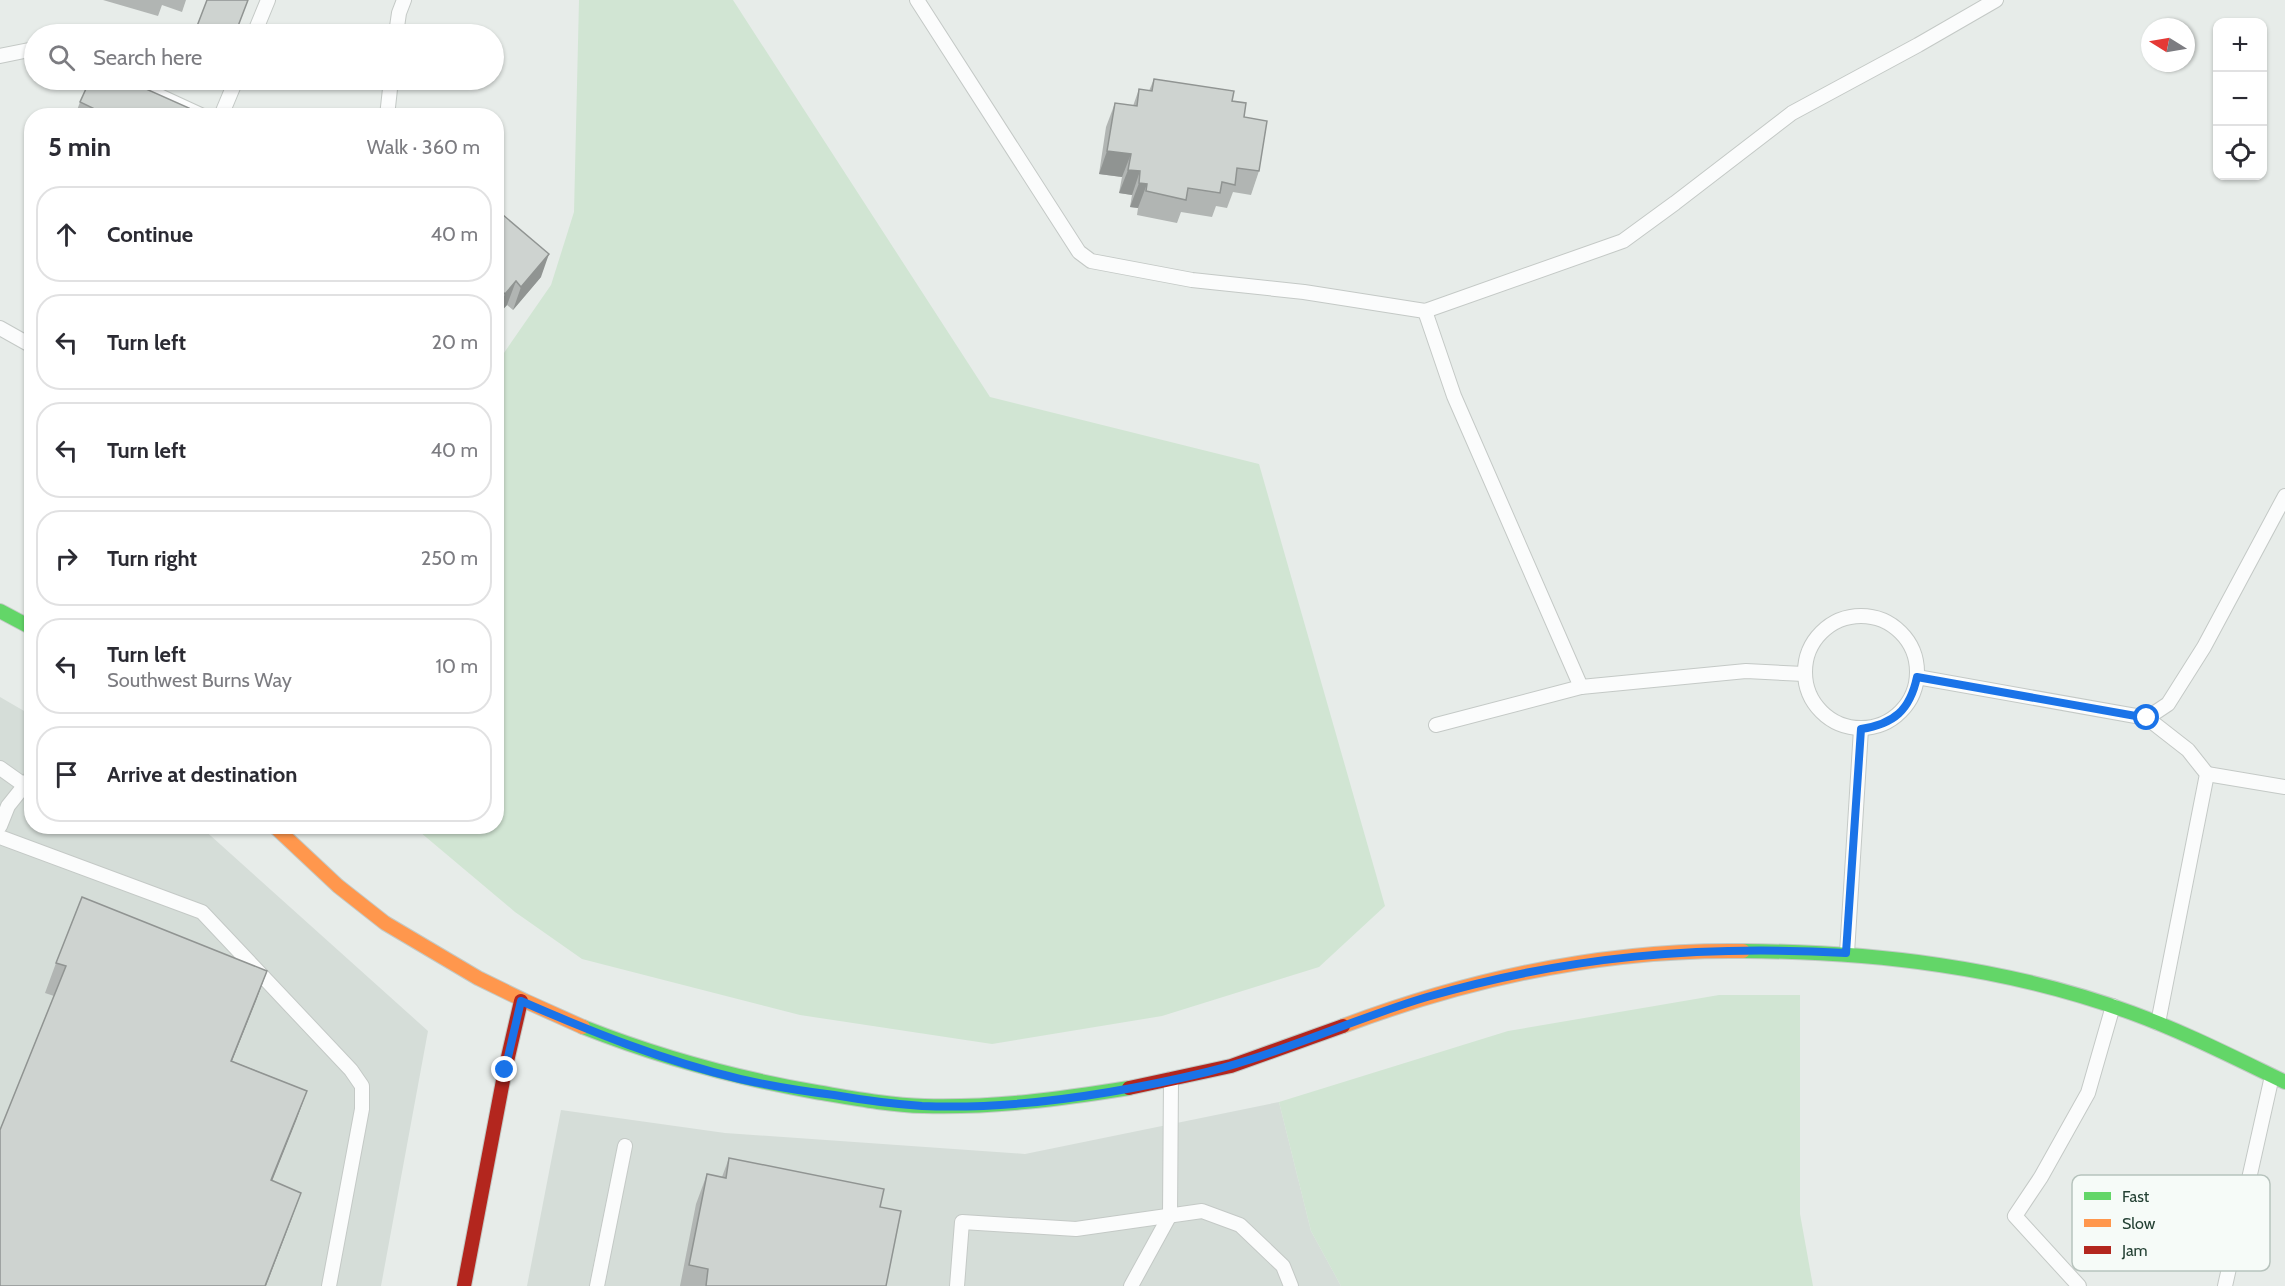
<!DOCTYPE html>
<meta charset="utf-8">
<style>
body{margin:0;font-family:Cabin,sans-serif;background:#f7f7f7;color:#2b2b33}
.controls{position:absolute;right:18px;top:18px;display:grid;overflow:hidden;border-radius:12px;box-shadow:0 2px 4px #0004}
.controls button{width:54px;height:54px;display:grid;place-items:center;padding:0;border:0;border-bottom:2px solid #e1e1e2;background:#fff;color:#2b2b33;font:30px sans-serif}
.compass{position:absolute;left:2141px;top:18px;width:54px;height:54px;border-radius:50%;background:#fff;box-shadow:0 2px 4px #0004;rotate:281deg}
.stop{position:absolute;width:18px;height:18px;margin:-14px;border:4px solid #1a73e8;border-radius:50%;background:#fff}
.stop.end{background:#1a73e8;border-color:#fff;box-shadow:0 2px 6px #0008}
.list{margin:0;padding:0;list-style:none}
h2{display:flex;justify-content:space-between;align-items:center;height:78px;margin:0;padding:0 24px;font-size:26px}
h2 small{font-size:20px;font-weight:400;color:#7c7c81}
.list li{display:grid;grid-template-columns:39px 1fr auto;gap:18px;align-items:center;box-sizing:border-box;height:96px;margin:0 12px 12px;padding:0 12px;border:2px solid #e1e1e2;border-radius:24px}
.list b{display:block;font-size:22px;white-space:nowrap}
.list p{margin:0;font-size:20px;white-space:nowrap;color:#7c7c81}
.list em{font-size:20px;font-style:normal;color:#7c7c81}
.icon{flex:none;width:33px;height:33px;fill:none;stroke:currentColor;stroke-width:2;stroke-linecap:round;stroke-linejoin:round}
.map{position:relative;flex:none;width:2285px;height:1286px;overflow:hidden}
.search{position:absolute;background:#fff;box-shadow:0 2px 4px #0004;left:24px;top:24px;width:480px;height:66px;display:flex;align-items:center;gap:15px;box-sizing:border-box;padding:0 21px;border-radius:33px;color:#7c7c81;font-size:22px}
.panel{position:absolute;background:#fff;box-shadow:0 2px 4px #0004;left:24px;top:108px;width:480px;height:726px;border-radius:24px}
.map>svg:first-child{display:block}
.built{fill:#d5ddd8}
.green{fill:#d1e5d3}
.lines{fill:none;stroke-linecap:round;stroke-linejoin:round}
.lane-casing{stroke:#c4c9c6;stroke-width:16}
.fast-casing{stroke:#c3cac6;stroke-width:16}
.slow-casing{stroke:#c3cac6;stroke-width:16}
.jam-casing{stroke:#c3cac6;stroke-width:16}
.lane{stroke:#fbfcfc;stroke-width:14}
.fast{stroke:#63d668;stroke-width:14}
.slow{stroke:#ff974d;stroke-width:14}
.jam{stroke:#b3261e;stroke-width:14}
.wall{fill:#b1b5b3}
.shaded-wall{fill:#909492}
.building{fill:#ced3d0;stroke:#909492;stroke-width:1.5}
.route{stroke:#1a73e8;stroke-width:8}
.key{fill:#f6fbf8;stroke:#b7c3bd;stroke-width:1.5}
.key-label{font-size:16px;fill:#244134}
</style>
<div class="map">
<svg width="2285" height="1286" viewBox="0 0 2285 1286">
<rect width="100%" height="100%" fill="#e7ece9"/>
<g class="built">
<polygon points="0,697 31,715 32,826 201,827 428,1031 381,1286 0,1286"/>
<polygon points="1279,1102 1311,1231 1341,1286 527,1286 561,1110 725,1133 1025,1154"/>
</g>
<g class="green">
<polygon points="579,0 733,0 990,397 1259,464 1385,906 1319,967 1162,1016 992,1044 800,1015 582,959 515,912 414,827 496,826 497,363 551,285 574,212"/>
<polygon points="1719,995 1800,995 1800,1214 1813,1286 1341,1286 1311,1231 1279,1102 1508,1031"/>
</g>
<g class="lines">
<defs>
<g id="lane">
<polyline points="917,0 1079,252 1091,261 1192,280 1304,292 1425,311 1623,241 1675,203 1792,113 1918,45 1996,0"/>
<polyline points="254,34 268,0"/>
<polyline points="396,34 399,13 404,0"/>
<polyline points="0,56 34,49"/>
<polyline points="125,80 203,116"/>
<polyline points="221,116 236,80"/>
<polyline points="387,116 391,80"/>
<polyline points="1425,311 1454,396 1581,687"/>
<polyline points="0,328 32,346"/>
<circle cx="1861" cy="672" r="56"/>
<polyline points="1917,677 2147,718 2168,704 2204,647 2285,496"/>
<polyline points="2147,718 2188,750 2207,774 2158,1023"/>
<polyline points="1436,725 1581,687 1746,671 1804,674"/>
<polyline points="0,768 24,785"/>
<polyline points="2207,774 2285,787"/>
<polyline points="0,826 8,806 32,776"/>
<polyline points="0,837 202,912 351,1070 362,1086 362,1109 329,1286"/>
<polyline points="1847,953 1861,729"/>
<polyline points="597,1286 625,1146"/>
<polyline points="957,1286 962,1222 1076,1229 1202,1211 1240,1225 1283,1266 1291,1286"/>
<polyline points="1131,1286 1170,1215 1171,1079"/>
<polyline points="2079,1286 2015,1216 2041,1177 2088,1093 2113,1006"/>
<polyline points="2225,1286 2272,1076"/>
</g>
<g id="fast">
<polyline points="0,611 32,628"/>
<path d="M1743 951C1875 952 2007 967 2132 1013 2184 1032 2235 1058 2285 1082"/>
<path d="M583 1027C659 1057 736 1078 816 1092 852 1098 888 1105 924 1106 993 1108 1061 1099 1129 1088"/>
</g>
<g id="slow">
<polyline points="274,826 338,886 385,923 478,978 525,1001 583,1027"/>
<path d="M1343 1026C1471 978 1606 949 1743 951"/>
</g>
<g id="jam">
<polyline points="1129,1088 1231,1066 1343,1026"/>
<polyline points="464,1286 505,1070 521,1001"/>
</g>
</defs>
<use href="#lane" class="lane-casing"/>
<use href="#fast" class="fast-casing"/>
<use href="#slow" class="slow-casing"/>
<use href="#jam" class="jam-casing"/>
<use href="#lane" class="lane"/>
<use href="#fast" class="fast"/>
<use href="#slow" class="slow"/>
<use href="#jam" class="jam"/>
</g>
<g class="wall">
<polygon points="103,0 186,0 182,12 162,5 158,16"/>
<polygon points="1154,79 1232,101 1244,117 1259,171 1251,195 1233,192 1227,208 1216,206 1212,217 1181,212 1177,223 1137,215 1138,208 1130,207 1132,195 1119,193 1122,177 1099,174 1106,127 1115,103 1133,106 1139,89 1149,91"/>
<polygon points="80,102 189,108 186,116 75,116"/>
<polygon points="496,209 541,277 513,310 507,305 496,317"/>
<polygon points="56,963 267,971 232,1061 307,1091 272,1181 290,1223 54,996 45,993"/>
<polygon points="729,1158 880,1207 886,1286 680,1286 696,1204 707,1174 722,1177"/>
</g>
<g class="shaded-wall">
<polygon points="1107,151 1131,154 1122,177 1099,174"/>
<polygon points="1128,170 1140,171 1132,195 1119,193"/>
<polygon points="1139,183 1147,184 1138,208 1130,207"/>
<polygon points="549,254 541,277 513,310 521,287"/>
<polygon points="516,281 507,305 496,317 505,294"/>
<polygon points="267,971 256,1001 220,1091 231,1061"/>
<polygon points="307,1091 296,1121 260,1211 271,1180"/>
<polygon points="301,1193 290,1223 266,1286 265,1286"/>
</g>
<g class="building">
<polygon points="207,0 248,0 235,34 194,34"/>
<polygon points="1154,79 1234,91 1232,101 1246,103 1244,117 1267,121 1259,171 1237,168 1235,185 1222,182 1220,193 1188,188 1186,200 1146,191 1147,184 1139,183 1140,171 1128,170 1131,154 1107,151 1115,103 1137,106 1139,89 1152,91"/>
<polygon points="90,80 126,80 189,108 185,116 109,116 80,102"/>
<polygon points="496,209 549,254 521,287 516,281 505,294 501,290 496,295"/>
<polygon points="82,897 267,971 231,1061 307,1091 271,1180 301,1193 265,1286 0,1286 0,1130 66,966 56,963"/>
<polygon points="729,1158 884,1189 880,1207 901,1211 886,1286 706,1286 708,1269 689,1265 707,1174 726,1178"/>
</g>
<g class="lines">
<path class="route" d="M505 1070 521 1001C592 1032 664 1061 740 1079 771 1086 802 1091 834 1095 863 1100 893 1104 922 1106 1017 1110 1115 1094 1207 1072 1282 1053 1353 1019 1427 997 1568 956 1700 945 1846 953L1861 729C1894 724 1910 710 1917 677L2147 718"/>
</g>
<rect x="2072" y="1175" width="198" height="96" rx="9" class="key"/>
<rect x="2084" y="1192" width="27" height="8" fill="#63d668"/>
<rect x="2084" y="1219" width="27" height="8" fill="#ff974d"/>
<rect x="2084" y="1246" width="27" height="8" fill="#b3261e"/>
<g class="key-label">
<text x="2122" y="1202">Fast</text>
<text x="2122" y="1229">Slow</text>
<text x="2122" y="1256">Jam</text>
</g>
</svg>
<div class="controls">
<button>+</button>
<button>−</button>
<button><svg class="icon" aria-label="locate" viewBox="0 0 24 24"><circle cx="12" cy="12" r="6"/><path d="M12 2v4M12 18v4M2 12h4M18 12h4"/></svg></button>
</div>
<svg class="compass" viewBox="-18 -18 36 36"><path d="M0-13l5 13h-10z" fill="#e53935"/><path d="M0 13l5-13h-10z" fill="#7c7c81"/></svg>
<div class="stop" style="left:2147px;top:718px"></div>
<div class="stop end" style="left:505px;top:1070px"></div>
<div class="search"><svg class="icon" aria-label="search" viewBox="0 0 24 24"><circle cx="10" cy="10" r="6"/><path d="M15 15l6 6"/></svg>Search here</div>
<section class="panel">
<h2>5 min<small>Walk · 360 m</small></h2>
<ul class="list">
<li><svg class="icon" aria-label="ahead" viewBox="0 0 24 24"><path d="M12 20V5M6 11l6-6 6 6"/></svg><div><b>Continue</b></div><em>40 m</em></li>
<li><svg class="icon" aria-label="left" viewBox="0 0 24 24"><path d="M17 20v-9H6M10 6l-5 5 5 5"/></svg><div><b>Turn left</b></div><em>20 m</em></li>
<li><svg class="icon" aria-label="left" viewBox="0 0 24 24"><path d="M17 20v-9H6M10 6l-5 5 5 5"/></svg><div><b>Turn left</b></div><em>40 m</em></li>
<li><svg class="icon" aria-label="right" viewBox="0 0 24 24"><path d="M7 20v-9h11M14 6l5 5-5 5"/></svg><div><b>Turn right</b></div><em>250 m</em></li>
<li><svg class="icon" aria-label="left" viewBox="0 0 24 24"><path d="M17 20v-9H6M10 6l-5 5 5 5"/></svg><div><b>Turn left</b><p>Southwest Burns Way</p></div><em>10 m</em></li>
<li><svg class="icon" aria-label="arrive" viewBox="0 0 24 24"><path d="M6 21V4h12l-3 4 3 4H6"/></svg><div><b>Arrive at destination</b></div></li>
</ul>
</section>
</div>
